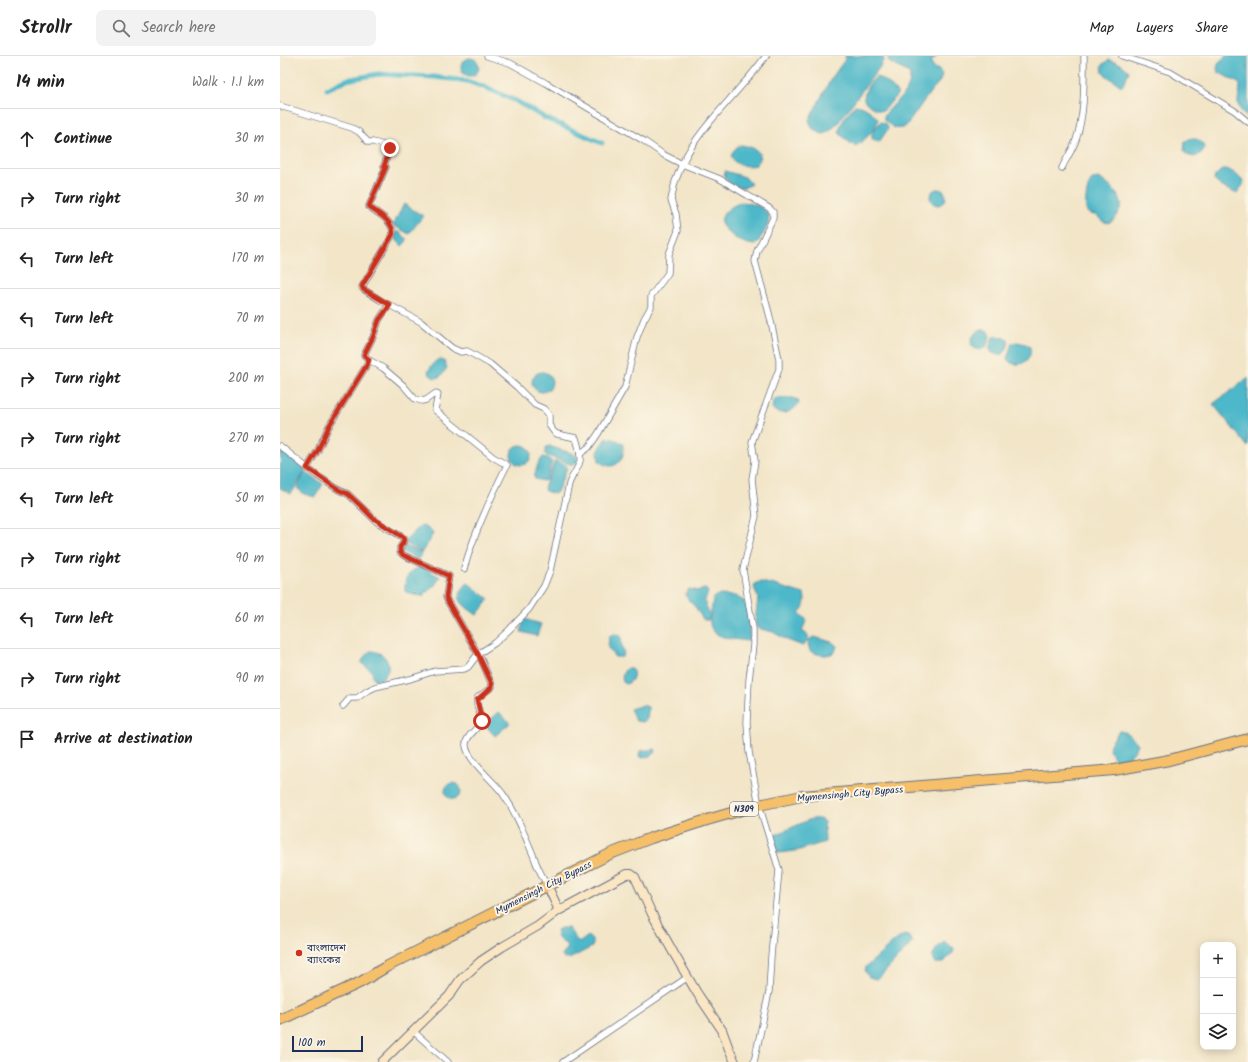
<!DOCTYPE html>
<meta charset="utf-8">
<style>
body{margin:0;font-family:Kalam,"Noto Sans Bengali",sans-serif;background:#f2f2f2;color:#222}
.controls{position:absolute;right:12px;bottom:12px;display:grid;overflow:hidden;border-radius:8px;box-shadow:0 2px 10px #0003}
.controls button{width:36px;height:36px;display:grid;place-items:center;padding:0;border:0;border-bottom:1px solid #e0e0e0;background:#fff;color:#222;font:20px sans-serif}
.scale{position:absolute;left:12px;bottom:10px;width:71px;box-sizing:border-box;padding-left:4px;border:2px solid #1b2f5e;border-top:0;font-size:11px;line-height:14px;white-space:nowrap;color:#1b2f5e;-webkit-text-stroke:3px #fcf5e5;paint-order:stroke}
.stop{position:absolute;width:12px;height:12px;margin:-9px;border:3px solid #c8321e;border-radius:50%;background:#fff}
.stop.end{background:#c8321e;border-color:#fff;box-shadow:0 1px 4px #0008}
.list{margin:0;padding:0;list-style:none}
h2{display:flex;justify-content:space-between;align-items:center;height:52px;margin:0;padding:0 16px;font-size:17px}
h2 small{font-size:13px;font-weight:400;color:#767676}
.list li{display:grid;grid-template-columns:26px 1fr auto;gap:12px;align-items:center;box-sizing:border-box;height:60px;padding:0 16px;border-top:1px solid #e0e0e0}
.list b{display:block;font-size:15px;white-space:nowrap}
.list em{font-size:13px;font-style:normal;color:#767676}
.icon{flex:none;width:22px;height:22px;fill:none;stroke:currentColor;stroke-width:2;stroke-linecap:round;stroke-linejoin:round}
.map{position:relative;flex:none;width:968px;height:1006px;overflow:hidden}
header{display:flex;align-items:center;gap:24px;box-sizing:border-box;height:56px;padding:0 20px;background:#fff;border-bottom:1px solid #e0e0e0}
header strong{font-size:19px}
nav{display:flex;gap:22px;margin-inline-start:auto;font-size:14px}
.search{width:280px;height:36px;background:#f2f2f2;display:flex;align-items:center;gap:10px;box-sizing:border-box;padding:0 14px;border-radius:8px;color:#767676;font-size:15px}
main{display:flex}
aside{flex:1;background:#fff}
.map>svg:first-child{display:block}
.water{fill:#4db8c9;stroke:#347494}
.lines{fill:none;stroke-linecap:round;stroke-linejoin:round}
.canal{stroke:#4db8c9;stroke-width:5}
.street-casing{stroke:#666f83;stroke-width:7}
.secondary-casing{stroke:#666f83;stroke-width:10}
.highway-casing{stroke:#666f83;stroke-width:12}
.street{stroke:#fff;stroke-width:5.5}
.secondary{stroke:#fbe6c4;stroke-width:8}
.highway{stroke:#f6c06b;stroke-width:10}
.route{stroke:#c8321e;stroke-width:5}
.poi-dot{fill:#c8321e;stroke:#fcf5e5;stroke-width:1.5}
.labels{text-anchor:middle;stroke-width:4;stroke-linejoin:round;paint-order:stroke}
.shield{fill:#fcf5e5;stroke:#5e6a86;stroke-width:1}
.shield-label{font-size:9px;font-weight:bold;fill:#1b2f5e}
.street-label{font-size:10px;fill:#1b2f5e;stroke:#fcf5e5}
.poi-label{font-size:10px;fill:#1b2f5e;stroke:#fcf5e5;text-anchor:start}
</style>
<header>
<strong>Strollr</strong>
<div class="search"><svg class="icon" aria-label="search" viewBox="0 0 24 24"><circle cx="10" cy="10" r="6"/><path d="M15 15l6 6"/></svg>Search here</div>
<nav><a>Map</a><a>Layers</a><a>Share</a></nav>
</header>
<main>
<aside>
<h2>14 min<small>Walk · 1.1 km</small></h2>
<ul class="list">
<li><svg class="icon" aria-label="ahead" viewBox="0 0 24 24"><path d="M12 20V5M6 11l6-6 6 6"/></svg><div><b>Continue</b></div><em>30 m</em></li>
<li><svg class="icon" aria-label="right" viewBox="0 0 24 24"><path d="M7 20v-9h11M14 6l5 5-5 5"/></svg><div><b>Turn right</b></div><em>30 m</em></li>
<li><svg class="icon" aria-label="left" viewBox="0 0 24 24"><path d="M17 20v-9H6M10 6l-5 5 5 5"/></svg><div><b>Turn left</b></div><em>170 m</em></li>
<li><svg class="icon" aria-label="left" viewBox="0 0 24 24"><path d="M17 20v-9H6M10 6l-5 5 5 5"/></svg><div><b>Turn left</b></div><em>70 m</em></li>
<li><svg class="icon" aria-label="right" viewBox="0 0 24 24"><path d="M7 20v-9h11M14 6l5 5-5 5"/></svg><div><b>Turn right</b></div><em>200 m</em></li>
<li><svg class="icon" aria-label="right" viewBox="0 0 24 24"><path d="M7 20v-9h11M14 6l5 5-5 5"/></svg><div><b>Turn right</b></div><em>270 m</em></li>
<li><svg class="icon" aria-label="left" viewBox="0 0 24 24"><path d="M17 20v-9H6M10 6l-5 5 5 5"/></svg><div><b>Turn left</b></div><em>50 m</em></li>
<li><svg class="icon" aria-label="right" viewBox="0 0 24 24"><path d="M7 20v-9h11M14 6l5 5-5 5"/></svg><div><b>Turn right</b></div><em>90 m</em></li>
<li><svg class="icon" aria-label="left" viewBox="0 0 24 24"><path d="M17 20v-9H6M10 6l-5 5 5 5"/></svg><div><b>Turn left</b></div><em>60 m</em></li>
<li><svg class="icon" aria-label="right" viewBox="0 0 24 24"><path d="M7 20v-9h11M14 6l5 5-5 5"/></svg><div><b>Turn right</b></div><em>90 m</em></li>
<li><svg class="icon" aria-label="arrive" viewBox="0 0 24 24"><path d="M6 21V4h12l-3 4 3 4H6"/></svg><div><b>Arrive at destination</b></div></li>
</ul>
</aside>
<div class="map">
<svg width="968" height="1006" viewBox="0 0 968 1006">
<rect width="100%" height="100%" fill="#fcf5e5"/>
<filter id="ink" filterUnits="userSpaceOnUse"><feTurbulence type="fractalNoise" baseFrequency=".025" numOctaves="2"/><feDisplacementMap in="SourceGraphic" scale="8" xChannelSelector="R" yChannelSelector="G"/><feConvolveMatrix kernelMatrix="1 2 1 2 8 2 1 2 1" color-interpolation-filters="sRGB"/></filter>
<filter id="wash" filterUnits="userSpaceOnUse"><feTurbulence type="fractalNoise" baseFrequency=".012" numOctaves="4" result="noise"/><feDisplacementMap in="SourceGraphic" scale="16" xChannelSelector="R" yChannelSelector="G"/><feGaussianBlur stdDeviation="0.9" result="paint"/><feColorMatrix in="noise" values="0 0 0 0 0 0 0 0 0 0 0 0 0 0 0 0 0 1.4 0 .05"/><feComposite in="paint" operator="in"/></filter>
<g filter="url(#wash)">
<rect width="100%" height="100%" fill="#f2e5c8"/>
<g class="water">
<polygon points="564,0 602,0 604,3 599,12 557,68 547,77 542,78 532,72 529,64 551,23 566,2"/>
<path d="M609 0H657L651 6 652 10 660 15 662 19 660 25 651 35 626 70C617 76 611 70 604 64V60C613 47 635 34 629 17L612 8 608 5Z"/>
<path d="M946 0H968V62C952 47 960 46 960 28L938 16 937 12 939 6Z"/>
<circle cx="190" cy="11" r="9"/>
<polygon points="829,4 841,8 849,15 845,25 842,30 840,29 823,17 822,9"/>
<path d="M597 21 607 26 617 36V39L603 55C595 54 589 50 584 44 584 36 589 25 597 21Z"/>
<path d="M575 49C585 50 592 56 598 63 596 73 584 86 575 90L570 87 559 77C560 66 568 57 575 49Z"/>
<path d="M600 66C605 67 607 68 608 73L599 86C585 84 595 72 600 66Z"/>
<path d="M913 82C919 84 924 87 924 93 919 101 914 103 906 98L904 94 905 86 909 83Z"/>
<path d="M461 89C473 91 486 95 476 109 467 111 457 110 451 102 452 95 455 92 461 89Z"/>
<path d="M944 113C951 113 958 120 963 125V129L957 137C949 135 939 130 934 124L935 120Z"/>
<path d="M445 115 465 121 471 128C462 137 440 126 445 115Z"/>
<path d="M818 122C829 128 837 136 842 148 840 155 834 170 824 166 821 165 820 162 817 160 814 158 811 159 808 157 803 153 807 132 810 127 812 123 814 123 818 122Z"/>
<circle cx="658" cy="141" r="8"/>
<path d="M461 146C469 147 476 148 483 153 496 162 484 176 478 186L475 189C461 188 449 179 441 168 441 155 451 151 461 146Z"/>
<polygon points="124,148 143,160 129,178 113,169"/>
<polygon points="117,175 122,178 127,183 126,186 122,190 114,181 115,177"/>
<path d="M699 274H705L709 276 710 281 706 291C698 296 688 292 692 282 693 279 697 276 699 274Z"/>
<path d="M718 280 728 283C729 291 726 295 721 300L712 297 709 292 713 281Z"/>
<path d="M737 286 746 288 750 291C754 305 736 315 727 303L732 287Z"/>
<path d="M160 303 165 306 167 312 160 321 155 322 151 320 148 316C151 310 154 305 160 303Z"/>
<circle cx="262" cy="326" r="10"/>
<polygon points="968,322 968,391 933,348"/>
<path d="M497 342H513L518 344 519 347C513 356 502 361 492 353L493 345Z"/>
<path d="M331 382 343 387C347 403 334 418 319 405L318 396 325 383Z"/>
<circle cx="241" cy="399" r="10"/>
<polygon points="269,390 294,398 297,401 297,406 293,409 268,400 265,398 266,391"/>
<polygon points="1,397 8,399 26,414 11,438 0,432"/>
<polygon points="263,401 268,402 272,406 266,424 264,425 255,423 254,421 258,408"/>
<polygon points="275,405 286,409 287,412 277,436 274,438 265,435 264,432"/>
<polygon points="25,416 43,428 35,441 24,438 17,432"/>
<polygon points="141,469 152,475 153,478 142,496 125,487 125,485"/>
<polygon points="123,489 142,497 138,503 123,496 122,490"/>
<path d="M142 511 160 521 155 529 143 540 130 538 125 535C124 522 130 513 142 511Z"/>
<path d="M480 526 491 528 524 538C526 544 525 553 519 556 529 567 527 561 522 575L528 579V584L523 590 507 584 493 576 477 572 475 566 478 542 474 531 476 527Z"/>
<path d="M188 527 209 543 197 559C182 549 171 541 188 527Z"/>
<path d="M409 533 419 535 424 533 427 534 428 537C427 539 426 541 425 544 423 550 431 552 429 564H424C420 560 419 556 416 552 412 547 407 544 405 538Z"/>
<path d="M438 539 455 540 464 545 467 552 470 584 467 585C455 583 430 583 430 566 429 563 431 560 431 557 432 551 432 546 434 541Z"/>
<polygon points="244,563 261,568 257,580 241,576"/>
<polygon points="334,578 341,580 342,592 344,597 342,601 335,601 328,592 329,580"/>
<path d="M534 581 552 586 557 590 555 596C548 601 537 599 530 595L528 588 530 583Z"/>
<path d="M90 595C107 595 116 613 100 624L94 623 91 614 81 607 85 600Z"/>
<path d="M347 612H351C356 618 353 626 346 628L343 626C341 620 343 616 347 612Z"/>
<polygon points="363,649 368,651 368,655 367,663 363,666 356,665 350,653"/>
<polygon points="219,656 230,667 215,680 205,669"/>
<path d="M839 675C847 675 854 683 858 688 854 698 845 708 834 704V701L829 694 830 688Z"/>
<polygon points="375,693 376,696 372,700 363,702 359,700 360,695"/>
<circle cx="173" cy="735" r="8"/>
<path d="M531 763C536 763 541 762 544 766L545 786 516 795 498 797 493 782 495 779Z"/>
<path d="M281 872H288L299 887 308 880 313 885V888L312 891 291 902 284 903 282 900 288 891C282 883 275 885 277 874Z"/>
<polygon points="624,879 628,880 633,886 632,887 600,921 596,923 589,921 585,915 586,911 615,885"/>
<path d="M665 886 674 893 673 897 663 907H655L652 903C654 895 658 889 665 886Z"/>
</g>
<g class="lines">
<polyline class="canal" points="47,33 66,24 98,18 154,21 187,25 209,33 236,45 265,62 322,87"/>
</g>
</g>
<g filter="url(#ink)">
<g class="lines">
<defs>
<g id="street">
<polyline points="207,0 230,7 266,27 364,85 384,99 402,108 395,126 391,144 396,158 398,175 389,198 388,217 371,240 371,251 364,263 357,281 345,331 318,378 309,391 300,398"/>
<polyline points="842,0 890,16 955,55 968,66"/>
<path d="M0 50 72 72 79 76 88 86H93L110 91 104 110 106 111 89 150V151C99 158 113 165 113 178L82 231 83 233 100 244 141 266 172 292 181 296 187 295 210 308 237 331 255 349 264 353 269 359V369L274 376 277 378 296 382C298 389 301 398 300 405 299 411 291 421 289 428L270 515 264 530 249 553 229 574 215 587 198 598 188 611 184 613 155 615 130 623 95 631 87 635 77 642H70L63 650"/>
<path d="M782 112C786 103 793 93 796 84 805 57 804 28 804 0"/>
<path d="M89 304 103 312 123 329 135 343 142 345 146 344 156 337 158 338 155 354 213 401 227 409C210 443 194 477 184 513"/>
<path d="M0 390 36 419 59 434 68 438 97 466 124 482 123 487 120 491V496L123 499 169 520 166 541 168 546 201 603 212 629V631L197 642V649L202 665C198 673 184 681 186 690 188 705 214 725 223 738 237 758 245 780 254 801 257 811 262 820 267 829"/>
<polyline points="27,412 38,394 49,370 88,307 89,304 84,299 93,281 99,264 109,249"/>
<polyline points="133,975 168,1006"/>
<polyline points="283,1006 408,921"/>
<path d="M474 1006 489 936 491 900 499 814 479 749 469 696 467 666 469 624 473 589V573L463 514 476 460 472 423 475 405 472 386 499 313V303L490 261 475 205 477 195 493 162V156L489 152 440 123 402 108C416 78 441 54 462 29 471 20 478 10 486 0"/>
</g>
<g id="secondary">
<polyline points="278,855 347,818 351,818 355,821 372,858 393,896 417,937 442,974 449,993 455,1006"/>
<polyline points="102,1006 169,940 180,924 201,905 222,891 258,870 278,855 277,850 267,829"/>
</g>
<polyline id="highway" points="0,964 81,926 106,911 330,798 371,782 427,764 479,749 522,740 834,714 889,704 968,683"/>
</defs>
<use href="#street" class="street-casing"/>
<use href="#secondary" class="secondary-casing"/>
<use href="#highway" class="highway-casing"/>
<use href="#street" class="street"/>
<use href="#secondary" class="secondary"/>
<use href="#highway" class="highway"/>
</g>
</g>
<g class="lines" filter="url(#ink)">
<path class="route" d="M110 92 104 110 106 111 89 150V151C99 158 113 165 113 178L82 230 83 233 110 249 99 264 93 281 84 299 89 304 88 307 49 370 38 394 27 412 59 434 68 438 82 451 93 462 124 482 123 487 120 491V496L123 499 169 520 166 541 168 546 198 598 212 628V631L197 644 202 665"/>
</g>
<circle class="poi-dot" cx="19" cy="897" r="4"/>
<g class="labels">
<rect class="shield" x="450" y="746" width="28" height="14" rx="3"/>
<g class="shield-label">
<text x="464" y="756">N309</text>
</g>
<g class="street-label">
<text transform="translate(570 737) rotate(-5)" y="4">Mymensingh City Bypass</text>
<text transform="translate(263 831) rotate(-27)" y="4">Mymensingh City Bypass</text>
</g>
<g class="poi-label">
<text x="27" y="895">বাংলাদেশ<tspan x="27" dy="12">ব্যাংকের</tspan></text>
</g>
</g>
</svg>
<div class="controls">
<button>+</button>
<button>−</button>
<button><svg class="icon" aria-label="layers" viewBox="0 0 24 24"><path d="M12 4l9 5-9 5-9-5zM3 14l9 5 9-5"/></svg></button>
</div>
<div class="scale">100 m</div>
<div class="stop" style="left:202px;top:665px"></div>
<div class="stop end" style="left:110px;top:92px"></div>
</div>
</main>
